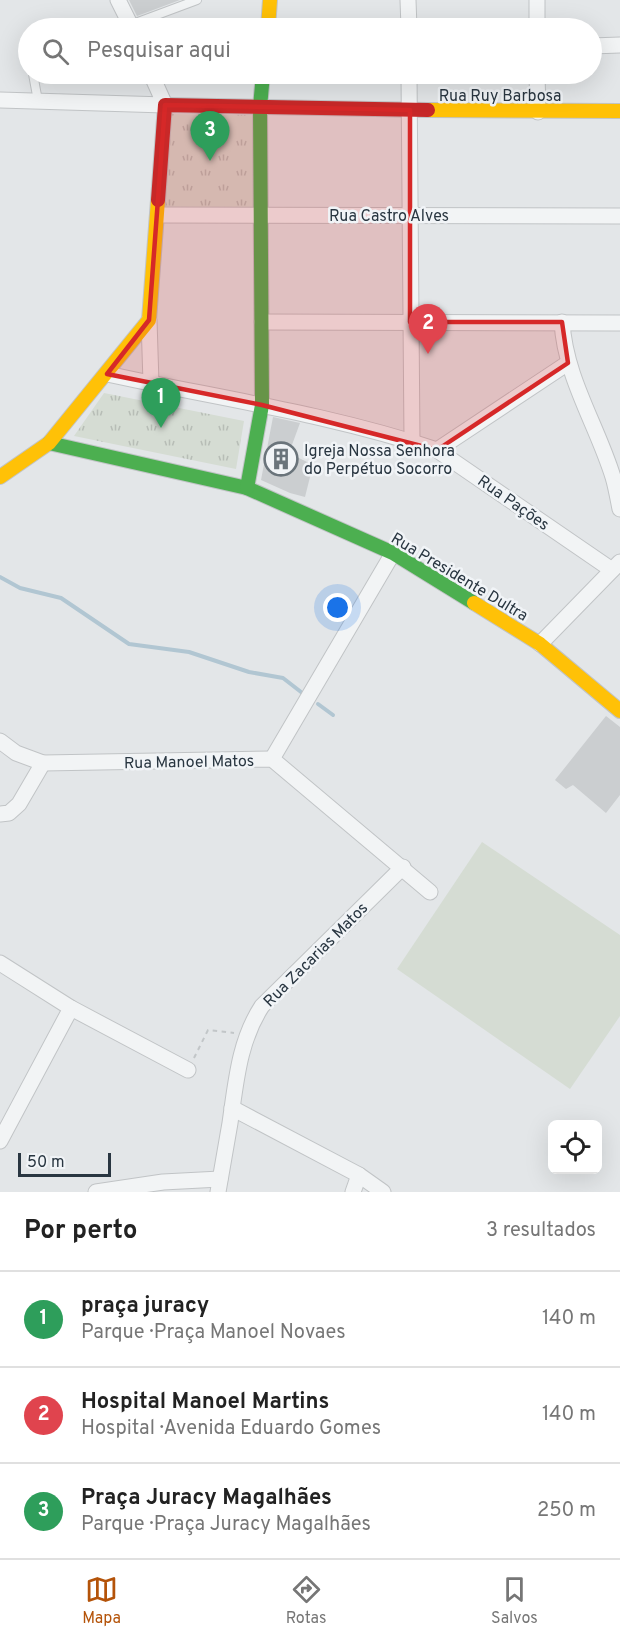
<!DOCTYPE html>
<html lang="pt">
<meta charset="utf-8">
<style>
body{margin:0;font-family:Overpass,sans-serif;background:#f2f2f2;color:#222}
.controls{position:absolute;right:18px;bottom:18px;display:grid;overflow:hidden;border-radius:9px;box-shadow:0 6px 24px #0002}
.controls button{width:54px;height:54px;display:grid;place-items:center;padding:0;border:0;border-bottom:2px solid #e0e0e0;background:#fff;color:#222;font:30px sans-serif}
.scale{position:absolute;left:18px;bottom:15px;width:93px;box-sizing:border-box;padding-left:6px;border:3px solid #293641;border-top:0;font-size:16px;line-height:21px;white-space:nowrap;color:#293641;-webkit-text-stroke:4px #f1f4f7;paint-order:stroke}
.you{position:absolute;left:338px;top:608px;width:21px;height:21px;margin:-15px;border:4px solid #fff;border-radius:50%;background:#1a73e8;box-shadow:0 0 0 9px #1a73e833}
.badge{display:grid;place-items:center;width:39px;height:39px;border-radius:50%;background:#b45309;color:#fff;font-size:20px;font-weight:700}
.pin{position:absolute;translate:-50% -50px;filter:drop-shadow(0 2px 3px #0008)}
.pin::after{content:'';position:absolute;top:32px;width:21px;height:18px;background:inherit;clip-path:polygon(0 0,100% 0,50% 100%)}
.list{margin:0;padding:0;list-style:none}
h2{display:flex;justify-content:space-between;align-items:center;height:78px;margin:0;padding:0 24px;font-size:26px}
h2 small{font-size:20px;font-weight:400;color:#767676}
.list li{display:grid;grid-template-columns:39px 1fr auto;gap:18px;align-items:center;box-sizing:border-box;height:96px;padding:0 24px;border-top:2px solid #e0e0e0}
.list b{display:block;font-size:22px;white-space:nowrap}
.list p{margin:0;font-size:20px;white-space:nowrap;color:#767676}
.list em{font-size:20px;font-style:normal;color:#767676}
.icon{flex:none;width:33px;height:33px;fill:none;stroke:currentColor;stroke-width:2;stroke-linecap:round;stroke-linejoin:round}
.map{position:relative;flex:none;width:620px;height:1192px;overflow:hidden}
.search{position:absolute;background:#fff;box-shadow:0 6px 24px #0002;left:18px;right:18px;top:18px;height:66px;display:flex;align-items:center;gap:15px;box-sizing:border-box;padding:0 21px;border-radius:33px;color:#767676;font-size:22px}
.sheet{height:366px;background:#fff}
nav{display:flex;justify-content:space-around;align-items:center;box-sizing:border-box;height:84px;border-top:2px solid #e0e0e0;background:#fff;font-size:16px;color:#767676}
nav a{display:grid;justify-items:center;gap:3px}
nav .on{color:#b45309}
.map>svg:first-child{display:block}
.park{fill:url(#park-tufts)}
.pitch{fill:#d5dcd3}
.lines{fill:none;stroke-linecap:round;stroke-linejoin:round}
.stream{stroke:#b1c6d2;stroke-width:4}
.building{fill:#cbced0}
.lane-casing{stroke:#c1c4c6;stroke-width:10}
.street-casing{stroke:#c1c4c6;stroke-width:17}
.fast-casing{stroke:#c1c4c6;stroke-width:16}
.slow-casing{stroke:#c1c4c6;stroke-width:16}
.jam-casing{stroke:#c1c4c6;stroke-width:16}
.path{stroke:#c2c6c8;stroke-width:2;stroke-dasharray:4.5 4.5;stroke-linecap:butt}
.lane{stroke:#f2f4f5;stroke-width:8}
.street{stroke:#f2f4f5;stroke-width:15}
.fast{stroke:#4caf50;stroke-width:14}
.slow{stroke:#ffc107;stroke-width:14}
.jam{stroke:#c62828;stroke-width:14}
.marked{fill:#d62828;fill-opacity:0.2;stroke:#d62828;stroke-width:4.5;stroke-linejoin:round}
.labels{text-anchor:middle;stroke-width:5;stroke-linejoin:round;paint-order:stroke}
.street-label{font-size:16px;fill:#293641;stroke:#f1f4f7}
.poi-label{font-size:16px;fill:#293641;stroke:#f1f4f7;text-anchor:start}
</style>
<div class="map">
<svg width="620" height="1192" viewBox="0 0 620 1192">
<defs>
<pattern id="park-tufts" width="24" height="20" patternUnits="userSpaceOnUse" patternTransform="scale(1.5)"><rect width="24" height="20" fill="#d5dcd3"/><path d="M3 7l-1-3M5 7V3M7 7l1-3M15 17l-1-3M17 17v-4M19 17l1-3" fill="none" stroke="#b7bdb6"/></pattern>
</defs>
<rect width="100%" height="100%" fill="#e3e6e8"/>
<g class="park">
<polygon points="170,114 252,115 255,209 165,208"/>
<polygon points="104,393 244,421 236,469 74,436"/>
</g>
<polygon class="pitch" points="482,842 620,935 620,1016 570,1089 397,969"/>
<g class="lines">
<g class="stream">
<polyline points="0,577 20,588 61,598 129,644 189,652 249,672 283,678 301,692"/>
<polyline points="318,704 333,715"/>
</g>
</g>
<g class="building">
<polygon points="129,0 180,0 137,16"/>
<polygon points="273,417 300,423 289,453 313,465 305,497 290,493 261,480"/>
<polygon points="606,716 620,727 620,795 606,813 573,785 566,789 555,780"/>
</g>
<g class="lines">
<defs>
<g id="lane">
<polyline points="130,25 197,0"/>
<polyline points="33,74 38,101"/>
</g>
<g id="street">
<polyline points="118,0 132,28"/>
<polyline points="408,0 409,28"/>
<polyline points="537,0 537,28"/>
<polyline points="592,46 620,45"/>
<polyline points="409,74 412,441"/>
<polyline points="537,74 538,112"/>
<polyline points="0,100 165,105 151,74"/>
<polyline points="158,215 620,216"/>
<polyline points="149,320 151,383"/>
<polyline points="262,322 620,323"/>
<path d="M562 322C565 377 597 425 613 477 616 487 618 499 620 509"/>
<path d="M107 374C217 398 330 414 437 450L612 570"/>
<polyline points="437,450 568,363"/>
<polyline points="540,644 620,562"/>
<polyline points="0,741 16,753 43,763 272,759 430,892"/>
<polyline points="272,759 393,553"/>
<polyline points="0,814 9,813 19,804 43,763"/>
<polyline points="0,963 71,1008 188,1070"/>
<polyline points="232,1108 359,1175 383,1192"/>
<polyline points="0,1141 71,1008"/>
<polyline points="96,1192 163,1182 220,1179"/>
<path d="M218 1192C222 1169 226 1146 230 1123 236 1082 239 1041 262 1006L403 867"/>
<polyline points="353,1192 359,1175"/>
</g>
<g id="fast">
<polyline points="49,443 247,488 393,553 474,603"/>
<polyline points="247,488 262,405 260,107 263,74"/>
</g>
<g id="slow">
<polyline points="268,28 270,0"/>
<polyline points="428,110 620,111"/>
<polyline points="0,477 49,443 149,320 158,200"/>
<polyline points="474,603 540,644 620,711"/>
</g>
<polyline id="jam" points="158,200 165,105 428,110"/>
</defs>
<use href="#lane" class="lane-casing"/>
<use href="#street" class="street-casing"/>
<use href="#fast" class="fast-casing"/>
<use href="#slow" class="slow-casing"/>
<use href="#jam" class="jam-casing"/>
<polyline class="path" points="194,1058 208,1030 234,1033"/>
<use href="#lane" class="lane"/>
<use href="#street" class="street"/>
<use href="#fast" class="fast"/>
<use href="#slow" class="slow"/>
<use href="#jam" class="jam"/>
</g>
<path class="marked" d="M165 105 410 110V322H562L568 363 437 450 262 405 107 374 149 320Z"/>
<defs>
<symbol id="building-ring" viewBox="-11 -11 22 22"><circle r="9.5" fill="#f1f4f7" stroke="#6a747b" stroke-width="1.5"/><path d="M-4-6H4V6H1V3H-1V6H-4ZM-2.5-4.3h1.7v1.8h-1.7ZM.8-4.3h1.7v1.8H.8ZM-2.5-1h1.7V.8h-1.7ZM.8-1h1.7V.8H.8Z" fill="#6a747b"/></symbol>
</defs>
<g fill-rule="evenodd">
<use href="#building-ring" x="262" y="440" width="38" height="38"/>
</g>
<g class="labels">
<g class="street-label">
<text x="500" y="101">Rua Ruy Barbosa</text>
<text x="389" y="221">Rua Castro Alves</text>
<text transform="translate(514 502) rotate(35)" y="6">Rua Pações</text>
<text transform="translate(460 576) rotate(31)" y="6">Rua Presidente Dultra</text>
<text transform="translate(189 761) rotate(-1)" y="6">Rua Manoel Matos</text>
<text transform="translate(315 954) rotate(-45)" y="6">Rua Zacarias Matos</text>
</g>
<g class="poi-label">
<text x="304" y="456">Igreja Nossa Senhora<tspan x="304" dy="18">do Perpétuo Socorro</tspan></text>
</g>
</g>
</svg>
<div class="controls">
<button><svg class="icon" aria-label="locate" viewBox="0 0 24 24"><circle cx="12" cy="12" r="6"/><path d="M12 2v4M12 18v4M2 12h4M18 12h4"/></svg></button>
</div>
<div class="scale">50 m</div>
<div class="you"></div>
<div class="pin badge" style="left:161px;top:428px;background:#2e9e5b">1</div>
<div class="pin badge" style="left:428px;top:354px;background:#e0444e">2</div>
<div class="pin badge" style="left:210px;top:161px;background:#2e9e5b">3</div>
<div class="search"><svg class="icon" aria-label="search" viewBox="0 0 24 24"><circle cx="10" cy="10" r="6"/><path d="M15 15l6 6"/></svg>Pesquisar aqui</div>
</div>
<section class="sheet">
<h2>Por perto<small>3 resultados</small></h2>
<ul class="list">
<li><span class="badge" style="background:#2e9e5b">1</span><div><b>praça juracy</b><p>Parque · Praça Manoel Novaes</p></div><em>140 m</em></li>
<li><span class="badge" style="background:#e0444e">2</span><div><b>Hospital Manoel Martins</b><p>Hospital · Avenida Eduardo Gomes</p></div><em>140 m</em></li>
<li><span class="badge" style="background:#2e9e5b">3</span><div><b>Praça Juracy Magalhães</b><p>Parque · Praça Juracy Magalhães</p></div><em>250 m</em></li>
</ul>
</section>
<nav>
<a class="on"><svg class="icon" aria-label="map" viewBox="0 0 24 24"><path d="M3 6l6-2 6 2 6-2v14l-6 2-6-2-6 2zM9 4v14M15 6v14"/></svg>Mapa</a>
<a><svg class="icon" aria-label="directions" viewBox="0 0 24 24"><path d="M12 3l9 9-9 9-9-9zM9 14v-3h6M13 9l2 2-2 2"/></svg>Rotas</a>
<a><svg class="icon" aria-label="saved" viewBox="0 0 24 24"><path d="M7 4h10v16l-5-4-5 4z"/></svg>Salvos</a>
</nav>
